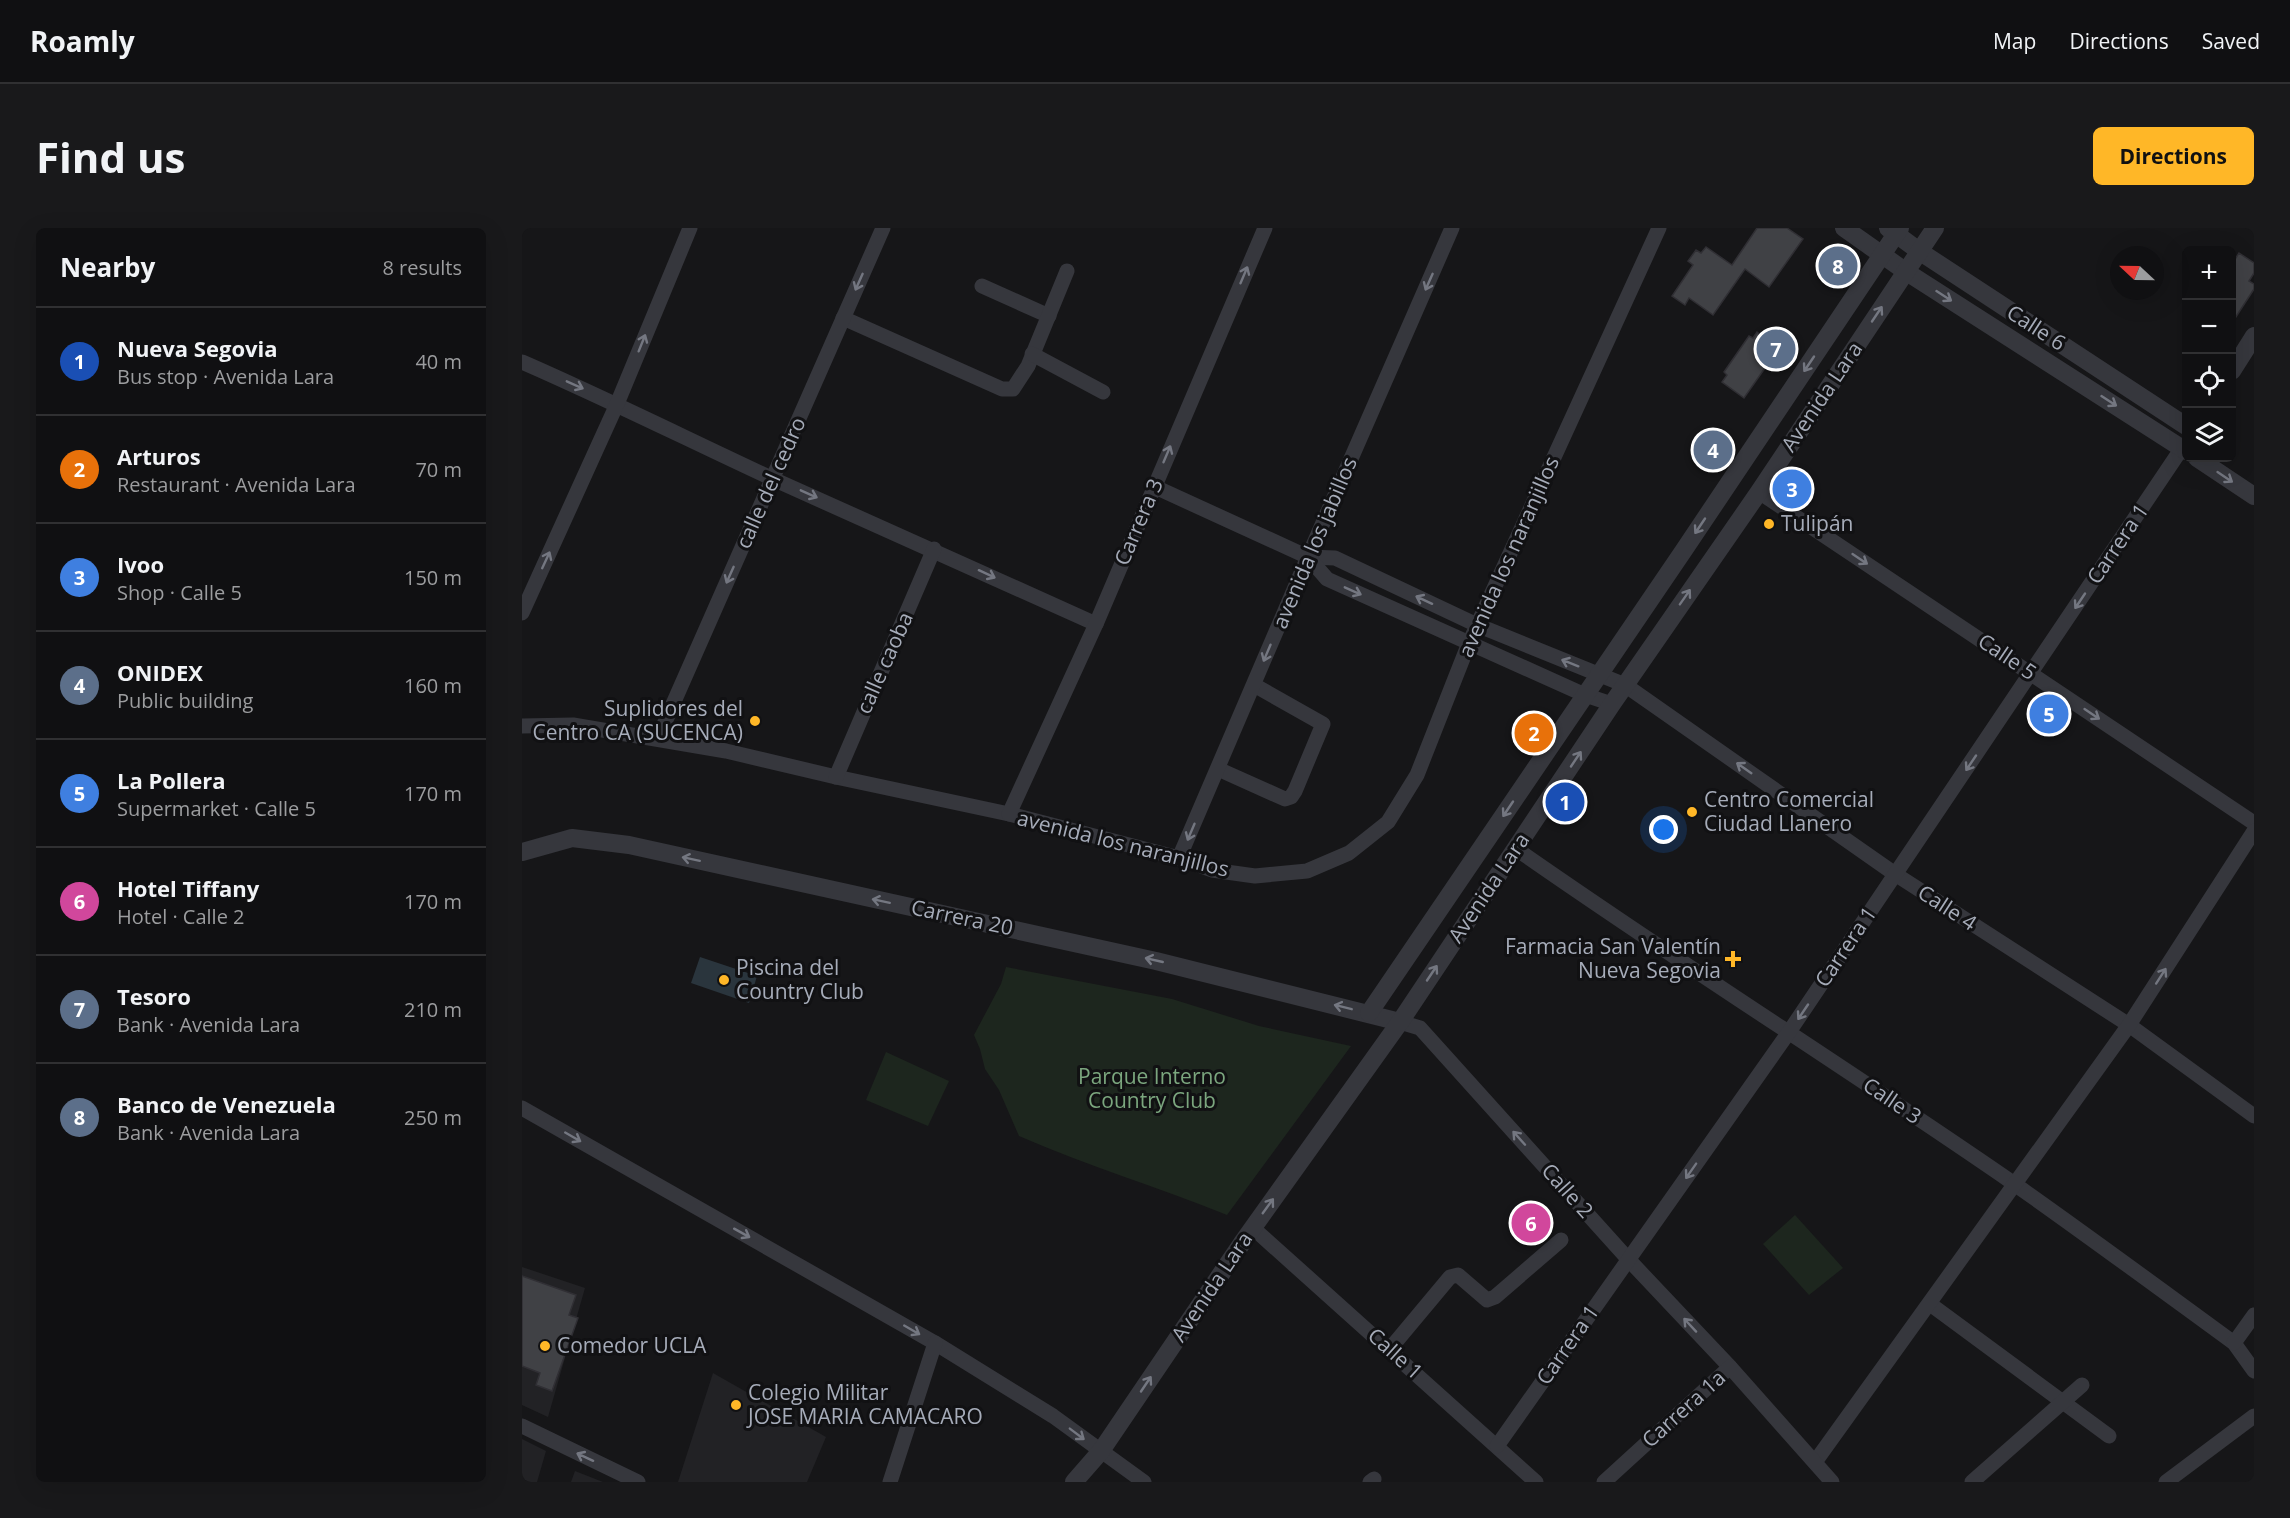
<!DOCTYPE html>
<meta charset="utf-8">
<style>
body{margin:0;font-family:"Open Sans",sans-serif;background:#19191b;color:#f1f3f6}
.controls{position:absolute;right:18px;top:18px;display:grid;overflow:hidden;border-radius:9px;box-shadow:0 6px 24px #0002}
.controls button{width:54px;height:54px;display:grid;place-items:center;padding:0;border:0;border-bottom:2px solid #303032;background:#101012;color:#f1f3f6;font:30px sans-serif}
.compass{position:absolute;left:1588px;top:18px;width:54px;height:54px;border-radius:50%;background:#101012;box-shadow:0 6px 24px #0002;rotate:292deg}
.you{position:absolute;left:1142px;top:602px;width:21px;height:21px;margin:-15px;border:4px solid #fff;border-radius:50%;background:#1a73e8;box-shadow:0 0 0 9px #1a73e833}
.badge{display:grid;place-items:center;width:39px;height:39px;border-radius:50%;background:#ffb727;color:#fff;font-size:20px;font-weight:700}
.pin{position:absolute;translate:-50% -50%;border:3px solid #fff;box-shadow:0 2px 6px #0006}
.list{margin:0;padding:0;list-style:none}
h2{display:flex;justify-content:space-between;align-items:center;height:78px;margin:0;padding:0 24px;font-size:26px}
h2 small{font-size:20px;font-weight:400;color:#9c9d9f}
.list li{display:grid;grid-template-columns:39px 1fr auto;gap:18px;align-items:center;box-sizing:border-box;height:108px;padding:0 24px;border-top:2px solid #303032}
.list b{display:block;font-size:22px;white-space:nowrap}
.list p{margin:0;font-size:20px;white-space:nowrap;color:#9c9d9f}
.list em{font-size:20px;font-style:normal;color:#9c9d9f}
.icon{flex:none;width:33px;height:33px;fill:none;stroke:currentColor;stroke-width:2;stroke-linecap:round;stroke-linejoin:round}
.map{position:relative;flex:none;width:1732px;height:1254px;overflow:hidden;border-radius:9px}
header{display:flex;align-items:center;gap:36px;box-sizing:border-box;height:84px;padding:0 30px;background:#101012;border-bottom:2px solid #303032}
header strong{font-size:28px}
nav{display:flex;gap:33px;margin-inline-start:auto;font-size:21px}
.intro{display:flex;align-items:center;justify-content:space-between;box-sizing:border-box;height:144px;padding:0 36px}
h1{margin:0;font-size:42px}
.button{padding:15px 27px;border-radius:9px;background:#ffb727;color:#111;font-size:21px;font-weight:700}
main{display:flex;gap:36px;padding:0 36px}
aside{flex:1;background:#101012;border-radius:9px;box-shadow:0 6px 24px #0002}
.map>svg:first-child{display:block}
.built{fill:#222225}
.green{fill:#1d261e}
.water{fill:#2a353d}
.building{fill:#404145;stroke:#302f34;stroke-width:1.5}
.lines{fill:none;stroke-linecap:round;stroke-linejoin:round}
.minor{stroke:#36373d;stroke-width:15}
.tertiary{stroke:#36373d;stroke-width:18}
.oneway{stroke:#747781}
.poi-dot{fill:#ffb727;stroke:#111113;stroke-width:2}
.labels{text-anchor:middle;stroke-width:6;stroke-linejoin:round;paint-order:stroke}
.street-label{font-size:21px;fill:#a6acb9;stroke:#111113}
.poi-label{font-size:21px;fill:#a6acb9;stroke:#111113;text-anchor:start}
.park-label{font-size:21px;fill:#7ba67e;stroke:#111113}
</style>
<header>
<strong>Roamly</strong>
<nav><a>Map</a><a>Directions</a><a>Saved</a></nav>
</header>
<div class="intro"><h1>Find us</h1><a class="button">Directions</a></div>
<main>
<aside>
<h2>Nearby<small>8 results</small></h2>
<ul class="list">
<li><span class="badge" style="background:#1a4fb4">1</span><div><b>Nueva Segovia</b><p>Bus stop · Avenida Lara</p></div><em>40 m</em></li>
<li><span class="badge" style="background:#e8710a">2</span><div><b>Arturos</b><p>Restaurant · Avenida Lara</p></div><em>70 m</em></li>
<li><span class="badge" style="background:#3f7fe0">3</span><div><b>Ivoo</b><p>Shop · Calle 5</p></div><em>150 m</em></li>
<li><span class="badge" style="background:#5c6f8a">4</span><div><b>ONIDEX</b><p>Public building</p></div><em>160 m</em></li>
<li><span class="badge" style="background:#3f7fe0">5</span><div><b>La Pollera</b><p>Supermarket · Calle 5</p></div><em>170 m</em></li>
<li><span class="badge" style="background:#d1479c">6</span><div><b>Hotel Tiffany</b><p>Hotel · Calle 2</p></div><em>170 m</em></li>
<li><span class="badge" style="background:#5c6f8a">7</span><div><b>Tesoro</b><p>Bank · Avenida Lara</p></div><em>210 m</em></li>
<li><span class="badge" style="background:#5c6f8a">8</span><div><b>Banco de Venezuela</b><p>Bank · Avenida Lara</p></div><em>250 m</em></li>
</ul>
</aside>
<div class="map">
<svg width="1732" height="1254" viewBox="0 0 1732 1254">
<rect width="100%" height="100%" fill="#161618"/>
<g class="built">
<polygon points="0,1039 63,1060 26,1189 0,1177"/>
<polygon points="191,1145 304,1209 285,1254 156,1254"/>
<polygon points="0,1211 24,1223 15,1254 0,1254"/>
<polygon points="53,1243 81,1254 49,1254"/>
</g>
<g class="green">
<path d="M484 739 650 771 737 798 829 818 705 987C636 959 565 938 497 908L477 862 463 841 458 821 452 807 479 756Z"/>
<polygon points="364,824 427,853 406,898 344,872"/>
<polygon points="1273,987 1321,1040 1287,1067 1241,1016"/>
</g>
<polygon class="water" points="178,729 235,748 227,775 169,755"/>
<g class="building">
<polygon points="1235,0 1265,0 1281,11 1247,59 1223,41 1191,87 1167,70 1163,77 1150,68 1171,37 1166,33 1174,22 1179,25 1184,19 1210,37"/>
<polygon points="1717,25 1732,35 1732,45 1727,53 1732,56 1732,61 1710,95 1710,36"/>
<polygon points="1235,104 1257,120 1222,170 1200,154 1205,147 1202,144 1227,108 1231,110"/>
<polygon points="0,1048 54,1067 47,1087 56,1090 30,1163 14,1157 18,1145 0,1138"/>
</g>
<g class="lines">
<g class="minor">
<polyline points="460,58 527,88"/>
<polyline points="321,90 480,161 491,161 506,138 545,43"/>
<polyline points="510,126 581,164"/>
<path d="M0 134C85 171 167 212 251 251 359 300 467 347 574 396"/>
<polyline points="631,258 786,329 813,330 955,397 1103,457 1373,646 1607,797 1732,888"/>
<polyline points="1237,264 1732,595"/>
<polyline points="786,329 805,351 1063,467 1090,476"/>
<polyline points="0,385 95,176 168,0"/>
<polyline points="0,498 51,497 204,523 314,549 487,586 657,630 690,642 733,648 785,643 827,625 866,594 895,547 947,415 1137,0"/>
<polyline points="136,510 361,0"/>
<polyline points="696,541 763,571 769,569 773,563 801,496 732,457"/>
<polyline points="314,549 412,321"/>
<polyline points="487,586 574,396 743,0"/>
<path d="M993 620C1157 735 1326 841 1491 955 1565 1007 1638 1061 1712 1115L1732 1143"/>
<polyline points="657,630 786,329 930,0"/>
<polyline points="878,794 898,800 1106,1031 1208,1139"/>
<polyline points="0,880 413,1115 531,1188 622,1254"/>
<polyline points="731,1000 1014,1254"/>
<polyline points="1408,1076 1587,1208"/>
<polyline points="1712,1115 1732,1087"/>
<polyline points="867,1122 928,1049 936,1047 965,1072 973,1069 1039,1012"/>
<polyline points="0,1198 116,1254"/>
<polyline points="975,1218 1267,804 1660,220"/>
<polyline points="1293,1234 1607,797 1732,603"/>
<polyline points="368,1254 413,1115"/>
<polyline points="848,1254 852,1251"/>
<polyline points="1082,1254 1208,1139 1310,1254"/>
<polyline points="1450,1254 1560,1157"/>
<polyline points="1644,1254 1732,1188"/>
</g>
<g class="tertiary">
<polyline points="1322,0 1383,43 1664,223"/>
<polyline points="1366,0 1397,23 1664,198"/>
<polyline points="1710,143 1732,108"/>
<polyline points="1675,230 1732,268"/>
<polyline points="0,624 50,610 107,617 634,733 878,794"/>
<polyline points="847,785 1162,322 1378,0"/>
<polyline points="552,1254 579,1223 720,1015 878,794 1090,476 1237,264 1413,0"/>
</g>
</g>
<defs><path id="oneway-shaft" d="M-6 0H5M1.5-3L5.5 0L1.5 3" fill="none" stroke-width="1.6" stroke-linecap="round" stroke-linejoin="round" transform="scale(1.5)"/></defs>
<g class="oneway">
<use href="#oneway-shaft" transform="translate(722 47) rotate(-67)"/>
<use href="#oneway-shaft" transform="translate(337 54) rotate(114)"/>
<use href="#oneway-shaft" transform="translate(907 54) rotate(114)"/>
<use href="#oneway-shaft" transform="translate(1422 68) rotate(33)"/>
<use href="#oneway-shaft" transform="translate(1355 86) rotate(-56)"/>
<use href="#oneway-shaft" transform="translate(120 115) rotate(-68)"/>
<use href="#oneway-shaft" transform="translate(1287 136) rotate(124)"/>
<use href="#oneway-shaft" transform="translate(53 157) rotate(24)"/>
<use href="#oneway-shaft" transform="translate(1587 173) rotate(33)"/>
<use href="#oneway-shaft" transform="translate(645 226) rotate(-67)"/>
<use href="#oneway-shaft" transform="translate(1703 249) rotate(34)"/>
<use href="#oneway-shaft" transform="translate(287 266) rotate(24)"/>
<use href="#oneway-shaft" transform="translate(1178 298) rotate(124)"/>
<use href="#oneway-shaft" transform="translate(1338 331) rotate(34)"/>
<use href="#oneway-shaft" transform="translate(24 332) rotate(-65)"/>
<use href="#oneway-shaft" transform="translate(465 346) rotate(25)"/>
<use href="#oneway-shaft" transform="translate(208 347) rotate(114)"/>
<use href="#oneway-shaft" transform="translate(831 363) rotate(24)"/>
<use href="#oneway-shaft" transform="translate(1163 369) rotate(-55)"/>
<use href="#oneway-shaft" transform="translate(902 372) rotate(-155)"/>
<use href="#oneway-shaft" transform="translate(1558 373) rotate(124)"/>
<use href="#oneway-shaft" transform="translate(745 425) rotate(113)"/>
<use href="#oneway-shaft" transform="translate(1048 435) rotate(-158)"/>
<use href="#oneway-shaft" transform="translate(1570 486) rotate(34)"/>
<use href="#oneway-shaft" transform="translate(1054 531) rotate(-56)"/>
<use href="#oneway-shaft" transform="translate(1449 535) rotate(124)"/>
<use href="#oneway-shaft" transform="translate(1222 540) rotate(-145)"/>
<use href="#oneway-shaft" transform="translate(986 581) rotate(124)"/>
<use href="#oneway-shaft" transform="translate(669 604) rotate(113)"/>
<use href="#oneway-shaft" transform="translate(169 631) rotate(-168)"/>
<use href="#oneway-shaft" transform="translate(359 673) rotate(-168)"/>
<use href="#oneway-shaft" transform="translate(632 732) rotate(-167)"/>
<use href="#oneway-shaft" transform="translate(910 745) rotate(-56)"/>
<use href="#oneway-shaft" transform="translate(1639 748) rotate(-57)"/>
<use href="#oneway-shaft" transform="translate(821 779) rotate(-166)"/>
<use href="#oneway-shaft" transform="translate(1281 784) rotate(124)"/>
<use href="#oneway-shaft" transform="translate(51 909) rotate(30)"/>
<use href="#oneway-shaft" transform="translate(997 910) rotate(-132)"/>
<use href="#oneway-shaft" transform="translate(1169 943) rotate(125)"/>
<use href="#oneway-shaft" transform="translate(746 978) rotate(-54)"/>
<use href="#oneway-shaft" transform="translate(220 1005) rotate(29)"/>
<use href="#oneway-shaft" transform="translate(1168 1097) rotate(-133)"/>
<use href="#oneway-shaft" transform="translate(390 1102) rotate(30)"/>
<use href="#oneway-shaft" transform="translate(624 1156) rotate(-56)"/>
<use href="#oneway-shaft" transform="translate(555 1206) rotate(37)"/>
<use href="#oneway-shaft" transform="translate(63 1229) rotate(-155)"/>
</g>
<g class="poi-dot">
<circle cx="1247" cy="296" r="6"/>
<circle cx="233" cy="493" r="6"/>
<circle cx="1170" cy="584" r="6"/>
<path d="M1208 722h6v6h6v6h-6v6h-6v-6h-6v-6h6z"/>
<circle cx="202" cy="752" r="6"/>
<circle cx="23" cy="1118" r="6"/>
<circle cx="214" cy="1177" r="6"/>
</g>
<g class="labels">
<g class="street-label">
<text transform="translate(1514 100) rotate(33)" y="7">Calle 6</text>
<text transform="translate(1300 169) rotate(-56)" y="7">Avenida Lara</text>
<text transform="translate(249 255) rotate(-66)" y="7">calle del cedro</text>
<text transform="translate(617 294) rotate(-67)" y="7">Carrera 3</text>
<text transform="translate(793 315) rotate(-67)" y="7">avenida los jabillos</text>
<text transform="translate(1596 316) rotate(-56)" y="7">Carrera 1</text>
<text transform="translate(987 329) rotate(-66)" y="7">avenida los naranjillos</text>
<text transform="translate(1485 429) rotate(34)" y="7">Calle 5</text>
<text transform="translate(363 435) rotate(-66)" y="7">calle caoba</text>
<text transform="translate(601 616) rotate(14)" y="7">avenida los naranjillos</text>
<text transform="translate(967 660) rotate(-56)" y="7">Avenida Lara</text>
<text transform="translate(1425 680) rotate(33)" y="7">Calle 4</text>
<text transform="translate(440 690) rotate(12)" y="7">Carrera 20</text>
<text transform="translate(1324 719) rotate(-56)" y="7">Carrera 1</text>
<text transform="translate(1370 873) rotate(34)" y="7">Calle 3</text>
<text transform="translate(1045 963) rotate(48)" y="7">Calle 2</text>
<text transform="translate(690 1059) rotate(-56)" y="7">Avenida Lara</text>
<text transform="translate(1046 1117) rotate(-55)" y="7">Carrera 1</text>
<text transform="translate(873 1126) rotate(42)" y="7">Calle 1</text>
<text transform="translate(1162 1181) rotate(-42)" y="7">Carrera 1a</text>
</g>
<g class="poi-label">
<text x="1259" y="303">Tulipán</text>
<text x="221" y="488" text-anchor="end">Suplidores del<tspan x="221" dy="24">Centro CA (SUCENCA)</tspan></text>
<text x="1182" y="579">Centro Comercial<tspan x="1182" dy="24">Ciudad Llanero</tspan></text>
<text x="1199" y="726" text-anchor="end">Farmacia San Valentín<tspan x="1199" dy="24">Nueva Segovia</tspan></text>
<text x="214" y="747">Piscina del<tspan x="214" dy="24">Country Club</tspan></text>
<text x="35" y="1125">Comedor UCLA</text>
<text x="226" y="1172">Colegio Militar<tspan x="226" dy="24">JOSE MARIA CAMACARO</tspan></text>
</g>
<g class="park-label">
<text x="630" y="856">Parque Interno<tspan x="630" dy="24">Country Club</tspan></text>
</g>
</g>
</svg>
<div class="controls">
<button>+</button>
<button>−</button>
<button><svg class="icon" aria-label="locate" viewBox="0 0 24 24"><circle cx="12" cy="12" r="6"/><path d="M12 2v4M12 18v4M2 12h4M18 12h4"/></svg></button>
<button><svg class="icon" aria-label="layers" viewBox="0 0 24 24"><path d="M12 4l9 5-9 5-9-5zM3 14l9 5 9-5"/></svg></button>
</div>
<svg class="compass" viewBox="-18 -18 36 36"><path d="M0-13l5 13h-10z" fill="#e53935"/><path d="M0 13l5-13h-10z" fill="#9c9d9f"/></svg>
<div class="you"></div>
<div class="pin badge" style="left:1043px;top:574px;background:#1a4fb4">1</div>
<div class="pin badge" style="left:1012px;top:505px;background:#e8710a">2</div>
<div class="pin badge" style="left:1270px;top:261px;background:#3f7fe0">3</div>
<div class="pin badge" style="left:1191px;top:222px;background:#5c6f8a">4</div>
<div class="pin badge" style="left:1527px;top:486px;background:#3f7fe0">5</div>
<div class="pin badge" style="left:1009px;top:995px;background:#d1479c">6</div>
<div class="pin badge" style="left:1254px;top:121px;background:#5c6f8a">7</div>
<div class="pin badge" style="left:1316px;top:38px;background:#5c6f8a">8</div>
</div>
</main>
